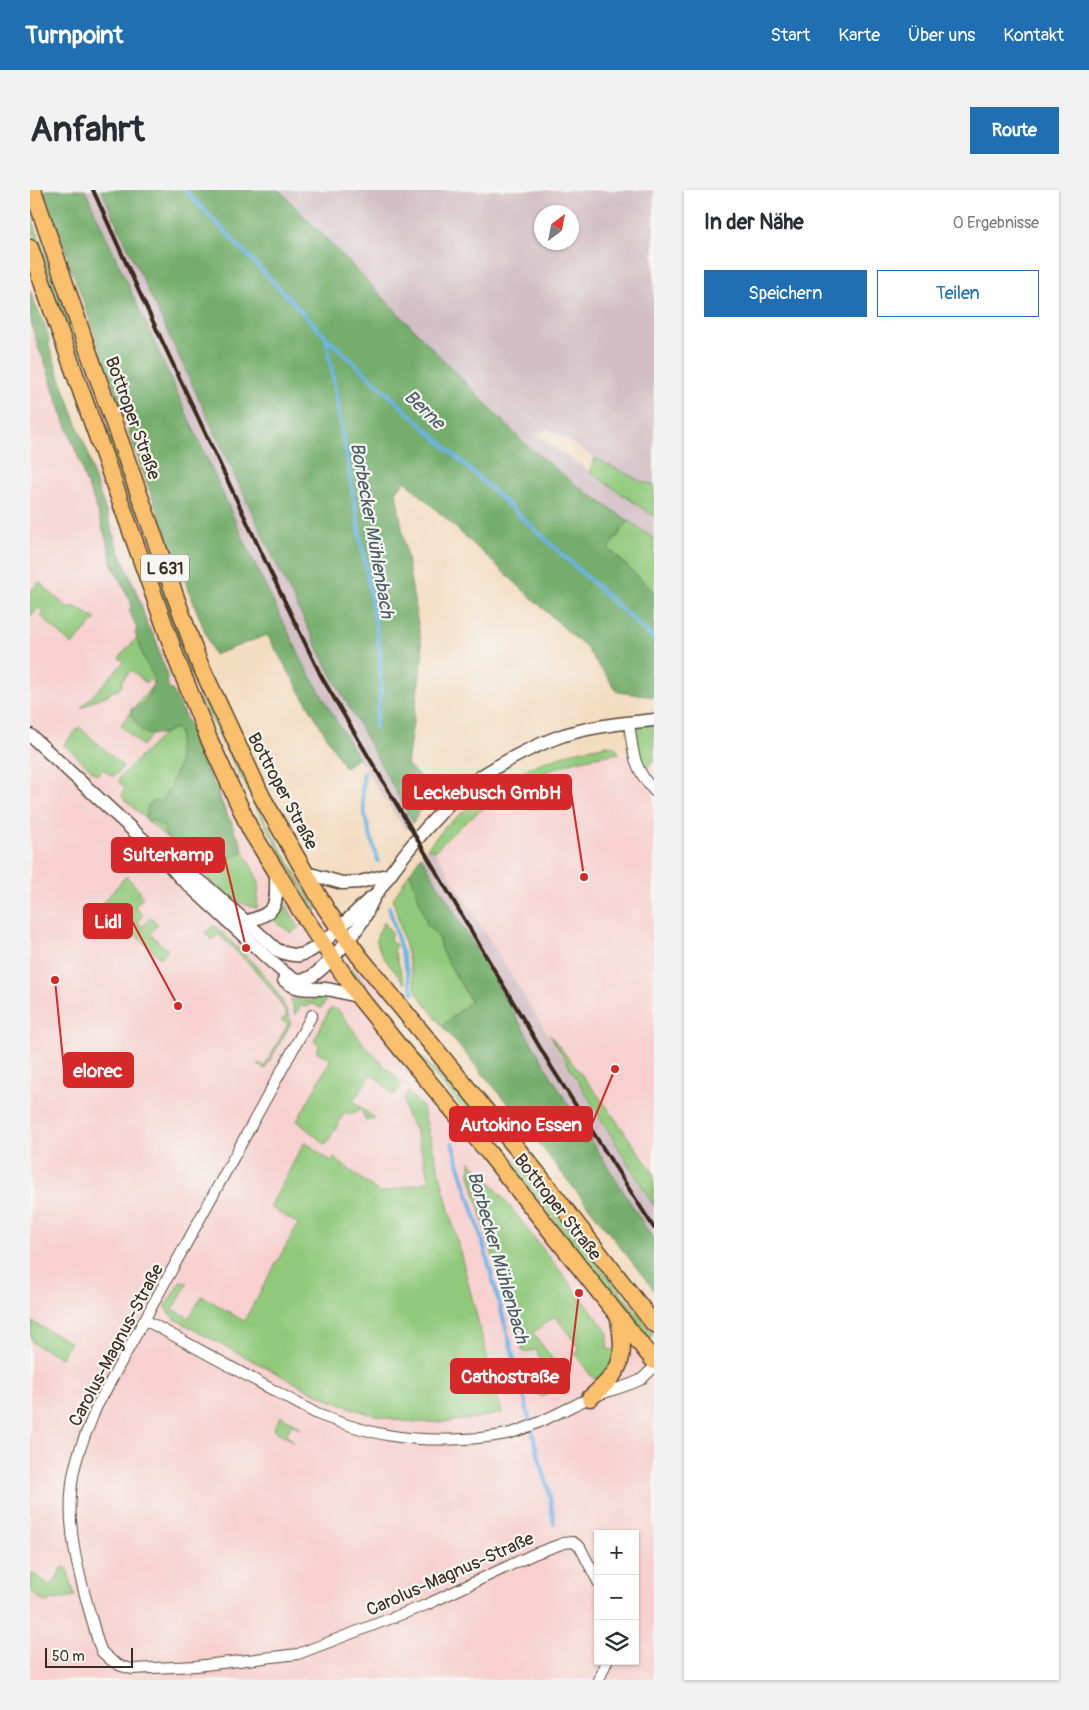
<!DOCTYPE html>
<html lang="de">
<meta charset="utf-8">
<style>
body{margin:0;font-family:Pangolin,sans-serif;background:#f2f2f3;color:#2b2b33}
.controls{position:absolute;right:15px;bottom:15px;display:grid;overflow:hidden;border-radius:0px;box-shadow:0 1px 4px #0004}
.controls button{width:45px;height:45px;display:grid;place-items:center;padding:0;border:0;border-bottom:1px solid #e1e1e2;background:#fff;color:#2b2b33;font:25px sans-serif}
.compass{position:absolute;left:504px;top:15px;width:45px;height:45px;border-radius:50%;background:#fff;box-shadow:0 1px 4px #0004;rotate:32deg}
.scale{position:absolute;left:15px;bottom:12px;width:88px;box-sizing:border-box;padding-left:5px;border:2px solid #3b2a1e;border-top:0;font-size:14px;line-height:18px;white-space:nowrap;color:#3b2a1e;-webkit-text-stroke:4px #f6f6f2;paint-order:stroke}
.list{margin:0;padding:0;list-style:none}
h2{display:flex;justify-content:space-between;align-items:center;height:65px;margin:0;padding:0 20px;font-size:21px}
h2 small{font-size:16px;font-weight:400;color:#7c7c81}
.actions{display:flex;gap:10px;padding:15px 20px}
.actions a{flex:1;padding:11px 0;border:1px solid #1f6fb2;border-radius:0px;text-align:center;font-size:18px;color:#1f6fb2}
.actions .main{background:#1f6fb2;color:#fff}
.icon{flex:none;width:28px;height:28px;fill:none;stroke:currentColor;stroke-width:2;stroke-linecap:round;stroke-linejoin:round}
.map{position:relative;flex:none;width:624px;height:1490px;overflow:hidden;border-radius:0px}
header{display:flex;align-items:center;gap:30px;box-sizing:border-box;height:70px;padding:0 25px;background:#1f6fb2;color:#fff}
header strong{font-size:24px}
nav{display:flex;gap:28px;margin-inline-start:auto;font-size:18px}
.intro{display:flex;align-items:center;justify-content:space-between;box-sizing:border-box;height:120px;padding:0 30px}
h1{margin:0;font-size:35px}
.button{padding:12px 22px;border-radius:0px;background:#1f6fb2;color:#fff;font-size:18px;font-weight:700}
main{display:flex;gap:30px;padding:0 30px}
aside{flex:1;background:#fff;border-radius:0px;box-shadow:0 1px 4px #0004}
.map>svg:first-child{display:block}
.built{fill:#f7d0cf;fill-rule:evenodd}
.industrial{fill:#d2bec5;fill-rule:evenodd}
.green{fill:#91c97c;stroke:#667a4d}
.forest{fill:#74ad6c;stroke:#586c45}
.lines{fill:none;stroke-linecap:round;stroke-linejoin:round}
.stream{stroke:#6db3e4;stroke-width:4}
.minor-casing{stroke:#574536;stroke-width:12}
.tertiary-casing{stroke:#574536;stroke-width:15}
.primary-casing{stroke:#574536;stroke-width:19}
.minor{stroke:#fff;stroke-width:10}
.tertiary{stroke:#fff;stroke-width:12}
.primary{stroke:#f9bf6c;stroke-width:16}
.rail{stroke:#3b2a1e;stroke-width:4}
.labels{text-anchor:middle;stroke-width:4.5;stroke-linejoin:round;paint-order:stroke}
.shield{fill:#f6f6f2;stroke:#73675e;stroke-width:1}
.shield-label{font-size:16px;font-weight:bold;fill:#3b2a1e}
.street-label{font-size:18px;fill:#3b2a1e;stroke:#f6f6f2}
.water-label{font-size:19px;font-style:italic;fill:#4c5a63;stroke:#f6f6f2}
.leader{fill:none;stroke:#d62828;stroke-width:2}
.callout-dot{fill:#d62828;stroke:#f6f6f2;stroke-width:2}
.callout{fill:#d62828;stroke:#d62828;stroke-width:2}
.callout-label{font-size:19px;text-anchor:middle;font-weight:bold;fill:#fff}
</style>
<header>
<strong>Turnpoint</strong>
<nav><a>Start</a><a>Karte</a><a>Über uns</a><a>Kontakt</a></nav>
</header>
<div class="intro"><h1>Anfahrt</h1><a class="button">Route</a></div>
<main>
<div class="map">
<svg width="624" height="1490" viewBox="0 0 624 1490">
<rect width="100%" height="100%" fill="#f6f6f2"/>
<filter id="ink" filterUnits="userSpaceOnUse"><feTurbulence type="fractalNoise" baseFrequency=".02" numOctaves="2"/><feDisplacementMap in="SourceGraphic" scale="10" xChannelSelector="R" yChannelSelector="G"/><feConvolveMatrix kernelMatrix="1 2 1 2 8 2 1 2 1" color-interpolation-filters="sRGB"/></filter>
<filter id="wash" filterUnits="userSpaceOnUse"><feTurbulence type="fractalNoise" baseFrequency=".0096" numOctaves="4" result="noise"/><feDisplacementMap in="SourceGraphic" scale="20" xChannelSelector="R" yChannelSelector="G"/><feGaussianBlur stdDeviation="1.12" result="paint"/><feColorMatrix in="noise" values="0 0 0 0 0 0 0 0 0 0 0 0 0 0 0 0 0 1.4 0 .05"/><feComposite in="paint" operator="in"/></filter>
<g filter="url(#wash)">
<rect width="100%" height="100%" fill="#f4dcc1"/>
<g class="built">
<path d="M0 111 148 498 254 685 275 717 286 704 359 804 345 814 624 1182V1490H0ZM568 1344H605V1471H568Z"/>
<polygon points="589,563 602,565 615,578 624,570 624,984 574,913 520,845 405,661 456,617 490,594 515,582 548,570"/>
</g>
<g class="industrial">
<polygon points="55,0 71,0 250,382 300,482 383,633 376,641 328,568 275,476 228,381"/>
<path d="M249 0H624V295L610 291 565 268 519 239 505 244 624 326V349L543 293 493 252ZM512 22H542V52H512Z"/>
<polygon points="397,658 405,661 624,1016 624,1050 533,906 391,666"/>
</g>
<g class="green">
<polygon points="0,22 120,358 183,527 230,620 255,666 288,719 285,720 239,642 172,512 144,438 13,71 0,34"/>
<polygon points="565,268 610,291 624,295 624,326 560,282"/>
<polygon points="599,331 624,349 624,402 578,358"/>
<polygon points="9,392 39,419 44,416 66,429 42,455 11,426 14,423 9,418 0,426 0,402"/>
<path d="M108 446 133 498 132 533 112 556 92 537V533L124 494 119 489 116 493 101 480 91 492 93 495 87 501 84 500C79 505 77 505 70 508 63 510 58 515 51 518L94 472 89 468Z"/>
<path d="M155 530 194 617 197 628 229 692 227 718C199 713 175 685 154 666L156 663 152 658 149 659 93 608 92 604 95 598 89 593 90 587 142 535Z"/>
<polygon points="624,531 624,570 615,579 606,570 601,533"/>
<polygon points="49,537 93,576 87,584 82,586 73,579 67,585 34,555"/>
<path d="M578 555 585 557 589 563C575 566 561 567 547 571 497 585 441 622 405 661L397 658 417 635 451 607 500 577 542 562Z"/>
<polygon points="380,682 398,736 408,745 411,760 441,812 412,836 387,803 363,709"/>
<polygon points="96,686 110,701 109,703 113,707 105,717 113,725 108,732 112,737 121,727 128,734 120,744 138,760 130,768 72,714"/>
<polygon points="253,710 269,737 261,743 241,728 246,724"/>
<path d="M354 732 362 743 360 749 362 753 365 754 367 757 364 760 375 794C366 782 345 762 347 747 348 742 352 737 354 732Z"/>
<path d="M184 735C211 762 251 794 261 833L235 879 228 875V873L235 876 258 834 251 830 257 826C242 793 214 769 188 744L182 750 175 743Z"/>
<polygon points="321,778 392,868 446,921 624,1144 618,1149 453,941 365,840 318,781"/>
<polygon points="293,807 296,810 291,818 283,814 274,817 271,815 265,825 261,809 280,811"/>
<polygon points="302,818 309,821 337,858 372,894 364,905 342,884 323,911 344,928 336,931 331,919 321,925 315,922 296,955 267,931 301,869 286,861 290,855 284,851 299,820"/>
<polygon points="520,845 574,913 624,984 624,1016"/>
<path d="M378 902 392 916 472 1223C438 1230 402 1236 367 1230 319 1222 279 1201 237 1178 205 1162 174 1145 143 1128L136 1119V1115L150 1092 158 1093 143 1119 159 1128 172 1106 214 1131 268 1034 240 1017 275 951 293 966 302 971 304 968 350 1003 400 991 385 939 377 927 375 918 374 908Z"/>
<path d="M440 971 459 990 574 1137 578 1144 577 1159 586 1160C583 1171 578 1186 566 1190L562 1187 545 1164 550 1159 525 1126 503 1143 539 1191 512 1207 500 1201 497 1186 513 1181 507 1160 493 1162 458 1050 440 984Z"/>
<path d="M3 1132 40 1152 31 1168 3 1153C0 1147 0 1138 3 1132Z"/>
<polygon points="251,1226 271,1237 270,1239 262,1234 256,1245 265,1252 243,1240"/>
<polygon points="32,1378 37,1378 45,1406 14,1412 0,1400 0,1382 22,1396"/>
</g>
<g class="forest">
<polygon points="14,0 55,0 228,381 275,476 328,568 315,578 237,445 184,465 119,299"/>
<polygon points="71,0 249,0 493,252 543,293 599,331 578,358 624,402 624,507 588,502 556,458 375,291 366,302 393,464 377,574 402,600 383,633 300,482 250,382"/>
<path d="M0 100C4 117 21 139 19 156L50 243 58 262 62 281 83 342 85 350 111 414 117 435 126 449 130 465 136 481 138 496 143 501 159 534 168 557 170 569 184 595 187 596 188 605 192 616 202 633 205 643 210 649 212 658 211 664 175 677 156 663 159 661 148 652 139 650 135 643 134 636 129 635 123 630 118 632 115 626 118 624 117 622 118 615 124 611H131L135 606 137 600 141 598C141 589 148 581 149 572 149 568 148 564 148 560 148 552 153 544 145 538L133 544H117L111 540 101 525V519L112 515 116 510 125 489 114 469 105 443 107 439 99 420 101 417V412L81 373 80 361 64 311 54 287 51 275 26 208 15 172 9 160 0 130Z"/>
<polygon points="391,666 533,906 624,1050 624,1100 469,903 412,836 441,811 411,760 408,745 398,737 380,682"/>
</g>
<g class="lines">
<g class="stream">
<polyline points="155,0 296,147 624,449"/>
<polyline points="296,147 350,461 351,498 345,538"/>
<path d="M334 582C328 614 339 640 348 671"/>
<polyline points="359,717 383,803"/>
<polyline points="422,953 449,1039 490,1190 507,1261 519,1301 524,1334"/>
</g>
</g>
</g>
<g filter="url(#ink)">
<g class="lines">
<defs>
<g id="minor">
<path d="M599 532C603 563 603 577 624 601"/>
<path d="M282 825 67 1216C57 1241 45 1267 42 1293 35 1348 54 1400 68 1452L72 1462 82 1471 91 1476 102 1479 166 1476 268 1464 396 1415 504 1364 534 1353 543 1352 550 1357 568 1392"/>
<path d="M115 1130 287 1224C341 1245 377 1252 435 1249 452 1248 467 1247 484 1242 511 1234 534 1219 560 1208 576 1201 594 1198 610 1190 615 1187 619 1181 624 1178"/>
<polyline points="569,1490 577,1471"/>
</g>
<g id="tertiary">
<path d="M0 545 133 668 149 686 243 773C253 781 262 793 276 789 291 785 324 744 333 730 338 721 341 711 347 703 366 674 389 645 413 620 421 612 428 603 437 596 465 576 502 556 534 545 563 536 594 533 624 530"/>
<path d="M150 679 174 694 247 760C254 763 261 766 270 765 292 760 323 723 341 708"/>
<polyline points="273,682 312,693 330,692 361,684"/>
<path d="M215 732C250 722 246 715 246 682"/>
<path d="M254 790C271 804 283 796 302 800 311 802 320 804 329 807"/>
</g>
<g id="primary">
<polyline points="3,0 55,152 168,470 232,607 296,719 329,766 507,983 624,1134"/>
<polyline points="0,58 148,473 178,547 221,641 279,734 329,807 372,860 458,962 624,1171"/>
<path d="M560 1208C592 1180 596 1171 589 1129"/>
</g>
</defs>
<use href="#minor" class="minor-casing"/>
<use href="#tertiary" class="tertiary-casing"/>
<use href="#primary" class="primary-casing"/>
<use href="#minor" class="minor"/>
<use href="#tertiary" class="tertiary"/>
<use href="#primary" class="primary"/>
<polyline class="rail" points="63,0 111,106 240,381 291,486 522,878 624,1038"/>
</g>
</g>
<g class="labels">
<rect class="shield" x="111" y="364.5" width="48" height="27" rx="4"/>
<g class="shield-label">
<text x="135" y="384">L 631</text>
</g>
<g class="street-label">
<text transform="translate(103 228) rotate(70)" y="6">Bottroper Straße</text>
<text transform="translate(253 601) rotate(62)" y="6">Bottroper Straße</text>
<text transform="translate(528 1017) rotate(52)" y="6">Bottroper Straße</text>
<text transform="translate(86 1155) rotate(-62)" y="6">Carolus-Magnus-Straße</text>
<text transform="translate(420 1384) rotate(-24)" y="6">Carolus-Magnus-Straße</text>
</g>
<g class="water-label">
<text transform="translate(395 219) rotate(43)" y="7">Berne</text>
<text transform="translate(343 340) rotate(80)" y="7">Borbecker Mühlenbach</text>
<text transform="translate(469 1067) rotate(74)" y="7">Borbecker Mühlenbach</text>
</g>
</g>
<path class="leader" d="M554 687L541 602M216 758L194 665M148 816L102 731M25 790L34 880M585 879L562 934M549 1103L539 1186"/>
<g class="callout-dot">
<circle cx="554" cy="687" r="5"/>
<circle cx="216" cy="758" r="5"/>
<circle cx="148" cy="816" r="5"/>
<circle cx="25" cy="790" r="5"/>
<circle cx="585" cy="879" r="5"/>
<circle cx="549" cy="1103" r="5"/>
</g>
<g class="callout">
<rect x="373" y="585" width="168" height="34" rx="5"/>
<rect x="82" y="648" width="112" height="34" rx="5"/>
<rect x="54" y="714" width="48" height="34" rx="5"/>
<rect x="34" y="863" width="69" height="34" rx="5"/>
<rect x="420" y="917" width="142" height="34" rx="5"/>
<rect x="421" y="1169" width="118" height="34" rx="5"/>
</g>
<g class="callout-label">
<text x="457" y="609">Leckebusch GmbH</text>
<text x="138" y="671">Sulterkamp</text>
<text x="78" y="738">Lidl</text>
<text x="68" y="887">elorec</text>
<text x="491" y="941">Autokino Essen</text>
<text x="480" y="1193">Cathostraße</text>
</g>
</svg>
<div class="controls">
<button>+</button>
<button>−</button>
<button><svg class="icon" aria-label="layers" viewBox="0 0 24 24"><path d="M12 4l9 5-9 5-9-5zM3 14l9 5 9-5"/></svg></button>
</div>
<svg class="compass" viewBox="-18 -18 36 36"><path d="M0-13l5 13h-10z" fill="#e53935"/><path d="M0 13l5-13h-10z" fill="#7c7c81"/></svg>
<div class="scale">50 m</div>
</div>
<aside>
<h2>In der Nähe<small>0 Ergebnisse</small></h2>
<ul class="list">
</ul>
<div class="actions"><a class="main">Speichern</a><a>Teilen</a></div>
</aside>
</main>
